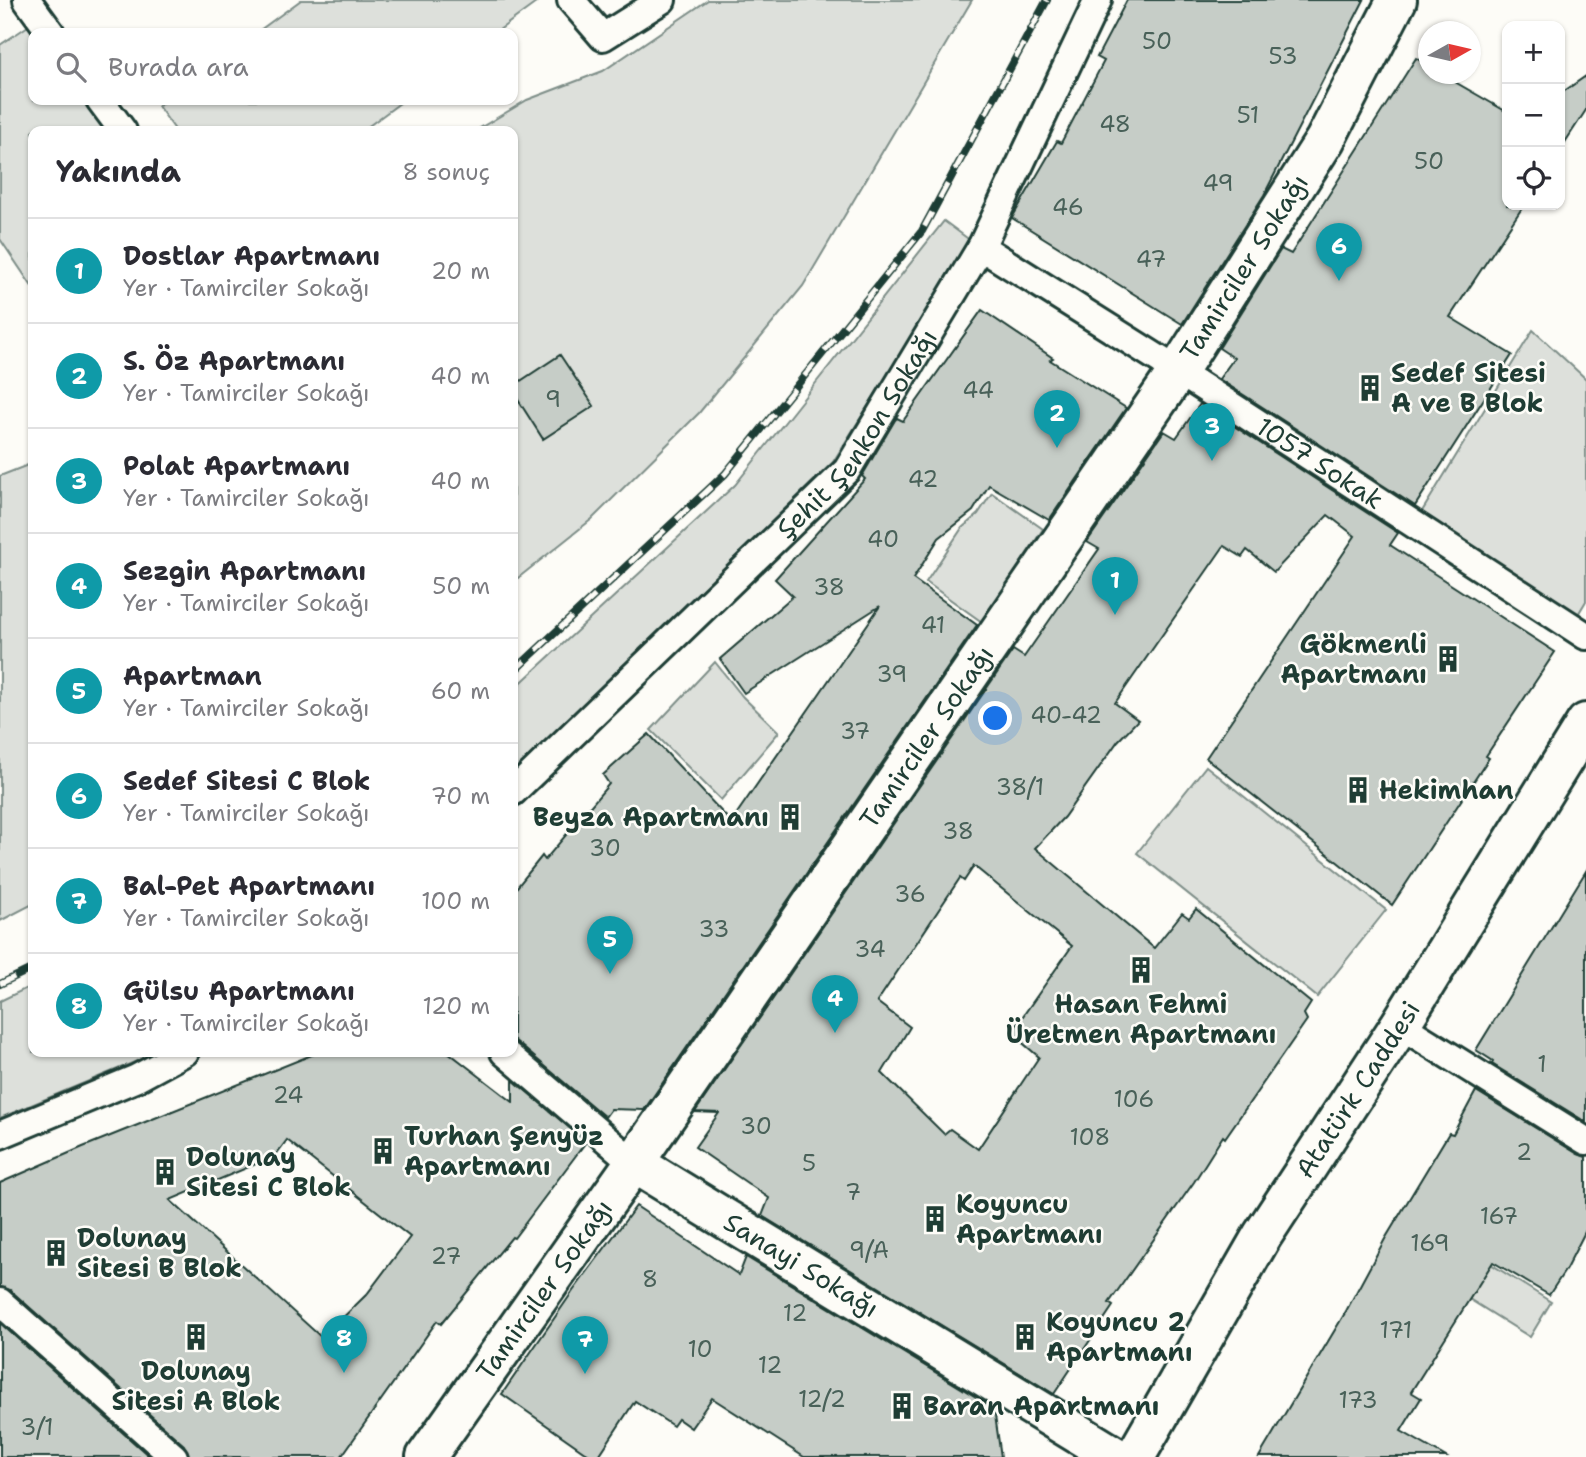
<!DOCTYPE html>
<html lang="tr">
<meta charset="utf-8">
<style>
body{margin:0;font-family:"Shantell Sans",sans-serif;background:#f2f2f3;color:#2b2b33}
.controls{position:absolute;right:21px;top:21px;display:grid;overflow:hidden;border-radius:14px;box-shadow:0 2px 5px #0004}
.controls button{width:63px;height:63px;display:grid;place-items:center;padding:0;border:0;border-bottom:2px solid #e1e1e2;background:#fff;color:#2b2b33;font:35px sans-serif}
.compass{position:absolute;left:1418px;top:21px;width:63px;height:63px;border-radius:50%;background:#fff;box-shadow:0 2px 5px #0004;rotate:82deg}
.you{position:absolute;left:996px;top:719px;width:24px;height:24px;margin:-18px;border:5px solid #fff;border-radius:50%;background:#1a73e8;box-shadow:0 0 0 10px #1a73e833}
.badge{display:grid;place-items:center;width:46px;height:46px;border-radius:50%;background:#1f3d34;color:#fff;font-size:23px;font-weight:700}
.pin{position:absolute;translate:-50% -58px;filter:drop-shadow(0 2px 4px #0008)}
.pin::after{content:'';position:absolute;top:37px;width:24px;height:21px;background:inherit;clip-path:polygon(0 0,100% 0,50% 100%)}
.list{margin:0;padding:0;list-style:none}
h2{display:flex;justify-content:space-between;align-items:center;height:91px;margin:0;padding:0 28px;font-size:30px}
h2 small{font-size:23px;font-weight:400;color:#7c7c81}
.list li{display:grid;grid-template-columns:46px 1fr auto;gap:21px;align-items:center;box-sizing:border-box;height:105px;padding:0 28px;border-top:2px solid #e1e1e2}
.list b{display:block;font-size:26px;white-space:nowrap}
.list p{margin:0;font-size:23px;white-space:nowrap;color:#7c7c81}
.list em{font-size:23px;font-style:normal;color:#7c7c81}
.icon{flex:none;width:38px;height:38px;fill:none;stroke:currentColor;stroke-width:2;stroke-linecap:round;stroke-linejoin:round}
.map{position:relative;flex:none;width:1586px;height:1457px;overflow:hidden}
.search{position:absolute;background:#fff;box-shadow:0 2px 5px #0004;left:28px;top:28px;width:490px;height:77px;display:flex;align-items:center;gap:18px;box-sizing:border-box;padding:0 24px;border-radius:14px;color:#7c7c81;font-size:26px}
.panel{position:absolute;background:#fff;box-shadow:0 2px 5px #0004;left:28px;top:126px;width:490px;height:931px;border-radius:14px}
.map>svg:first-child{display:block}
.green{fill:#dde0db;stroke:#7e8e88;stroke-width:2}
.building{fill:#c6cdc7;stroke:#1f3d34;stroke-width:2;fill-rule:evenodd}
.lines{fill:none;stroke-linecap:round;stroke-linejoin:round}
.lane-casing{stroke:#1f3d34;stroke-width:32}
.street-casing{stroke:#1f3d34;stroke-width:44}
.primary-casing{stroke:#1f3d34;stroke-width:44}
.lane{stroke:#fdfcf7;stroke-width:26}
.street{stroke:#fdfcf7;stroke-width:38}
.primary{stroke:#fdfcf7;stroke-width:38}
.rail-casing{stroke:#1f3d34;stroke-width:8}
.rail{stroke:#fdfcf7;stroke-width:5;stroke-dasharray:16;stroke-linecap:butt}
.labels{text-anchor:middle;stroke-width:5;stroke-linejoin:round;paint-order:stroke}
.number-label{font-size:23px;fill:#496159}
.street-label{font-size:26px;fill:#1f3d34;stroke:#fdfcf7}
.poi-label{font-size:26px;font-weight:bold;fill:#1f3d34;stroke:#fdfcf7;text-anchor:start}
</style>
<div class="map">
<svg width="1586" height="1457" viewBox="0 0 1586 1457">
<rect width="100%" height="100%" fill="#fdfcf7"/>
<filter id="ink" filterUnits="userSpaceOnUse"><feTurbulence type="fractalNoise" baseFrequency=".0143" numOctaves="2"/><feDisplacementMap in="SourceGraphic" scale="14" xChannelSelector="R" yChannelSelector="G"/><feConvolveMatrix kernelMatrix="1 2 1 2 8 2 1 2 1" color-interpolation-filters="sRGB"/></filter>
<g filter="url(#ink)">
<g class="green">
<polygon points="301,0 533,0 536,3 495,33 256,33"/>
<polygon points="708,0 972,0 803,286 699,413 592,519 513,582 513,131 475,131 527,100 603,71"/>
<polygon points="34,22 42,33 33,33 33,100 87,100 108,131 33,131 33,288 0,239 0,45"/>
<polygon points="166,100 404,100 362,131 176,131 158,106"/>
<polygon points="944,221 971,241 833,462 513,773 513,690 735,485"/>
<polygon points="1533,330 1586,379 1586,601 1577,616 1421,513"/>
<polygon points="33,463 33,904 0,921 0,476"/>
<polygon points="992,493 1043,529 982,622 926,582 962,528 978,514"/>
<polygon points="715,662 743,697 779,732 721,800 651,730"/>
<polygon points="1206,766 1386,910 1317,997 1137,853"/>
<polygon points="33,985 33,1052 154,1052 137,1061 0,1118 0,1001"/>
<polygon points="1410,1213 1551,1302 1530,1337 1389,1249"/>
</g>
<g class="building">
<polygon points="1127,0 1364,0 1264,195 1182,324 1012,218 1057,141 1061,143 1104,61 1097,57"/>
<polygon points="1416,58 1429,66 1429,74 1441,74 1507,112 1507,205 1524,205 1450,317 1512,355 1415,506 1219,379 1234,358 1219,348 1281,249 1291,254"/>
<polygon points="1586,76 1586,110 1560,150 1560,94"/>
<polygon points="982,310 1053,358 1050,360 1126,408 1049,520 989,485 973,511 939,538 913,579 977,625 644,1110 611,1109 605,1117 513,1039 513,892 542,856 545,860 609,784 603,775 649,734 731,822 880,606 744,693 720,659 793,596 775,579 865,479 862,476 895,420 897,418 903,421"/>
<polygon points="560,355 594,406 543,439 513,392 513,386"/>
<path d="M1200 404 1398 533 1390 545 1555 652 1486 756 1489 758 1392 905 1206 758 1355 536 1328 515 1274 572 1247 550 1242 557 1224 546 1115 703 1138 720 1118 741 1064 817 1035 848 1154 948 1182 913 1189 918 1196 909 1311 1003 1304 1014 1307 1020 1225 1138 1223 1136 1194 1182 1109 1303 1113 1306 1054 1394 762 1216 769 1198 695 1147 719 1113 695 1112 1013 650 1024 657 1099 549 1087 542 1164 431 1176 438ZM974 866 1072 946 1011 1033 1039 1057 978 1149 950 1129 944 1134 882 1073 910 1027 877 1002 960 878 964 881Z"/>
<polygon points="1586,871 1586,1122 1492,1064 1493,1061 1476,1050"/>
<path d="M319 1052H448L513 1102V1080L586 1142 514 1238 512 1237 441 1324 437 1321 341 1457H189L184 1445 10 1290 0 1287V1183L83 1147ZM287 1140 410 1237 367 1294 322 1338 170 1200 275 1156Z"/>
<polygon points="1476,1091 1578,1154 1586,1157 1586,1230 1566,1269 1549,1295 1493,1262 1411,1392 1421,1398 1401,1431 1446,1457 1259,1457 1345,1313 1385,1239 1449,1133 1453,1134"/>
<polygon points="636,1206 739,1275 746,1257 994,1408 1001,1457 804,1457 712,1398 691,1428 678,1419 673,1426 635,1401 598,1457 592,1457 502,1394 573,1291"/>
<polygon points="0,1323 150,1457 0,1457"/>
</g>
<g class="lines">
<defs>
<g id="lane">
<polyline points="27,0 51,33"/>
<polyline points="571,0 603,37 662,0"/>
<polyline points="100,100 123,131"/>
<path id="s1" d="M981 247 1178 371 1586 636"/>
<path id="s2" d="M513 792 847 470 981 247 1098 0"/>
<polyline points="1400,1025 1586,1141"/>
<polyline points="504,1052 634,1163"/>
<polyline points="0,1135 137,1078 185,1052"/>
<polyline points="0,1302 174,1457"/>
</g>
<g id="street">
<path id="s3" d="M634 1163 1116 1457"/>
<path id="s4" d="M426 1457 634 1163 1178 371 1325 140 1397 0"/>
</g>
<g id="primary">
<path id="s5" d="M1135 1457 1262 1236 1400 1025 1586 723"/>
</g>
</defs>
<use href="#lane" class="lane-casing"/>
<use href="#street" class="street-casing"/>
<use href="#primary" class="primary-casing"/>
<use href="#lane" class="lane"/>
<use href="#street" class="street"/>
<use href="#primary" class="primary"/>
<defs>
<g id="rail">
<polyline points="513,672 725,474 922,231 1047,0"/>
<polyline points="0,984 33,968"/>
</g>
</defs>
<use href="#rail" class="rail-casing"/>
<use href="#rail" class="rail"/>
</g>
</g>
<defs>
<symbol id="building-bare" viewBox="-9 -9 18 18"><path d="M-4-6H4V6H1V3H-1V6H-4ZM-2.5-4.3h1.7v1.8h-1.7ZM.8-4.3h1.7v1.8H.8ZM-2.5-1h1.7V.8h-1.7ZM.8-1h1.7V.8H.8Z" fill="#1f3d34" stroke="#fdfcf7" stroke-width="2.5" paint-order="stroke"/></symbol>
</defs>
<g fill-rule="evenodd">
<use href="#building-bare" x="1351" y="369" width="38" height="38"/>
<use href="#building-bare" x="1429" y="640" width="38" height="38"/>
<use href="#building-bare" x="1339" y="771" width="38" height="38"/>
<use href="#building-bare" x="771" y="798" width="38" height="38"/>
<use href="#building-bare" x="1122" y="951" width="38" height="38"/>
<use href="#building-bare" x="364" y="1132" width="38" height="38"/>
<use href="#building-bare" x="146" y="1153" width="38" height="38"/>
<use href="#building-bare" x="916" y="1200" width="38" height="38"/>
<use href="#building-bare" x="37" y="1234" width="38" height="38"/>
<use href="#building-bare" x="177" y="1318" width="38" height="38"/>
<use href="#building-bare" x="1006" y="1318" width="38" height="38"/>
<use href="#building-bare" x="883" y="1387" width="38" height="38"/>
</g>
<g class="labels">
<g class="number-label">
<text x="1157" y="49">50</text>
<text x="1283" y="64">53</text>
<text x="1248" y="123">51</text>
<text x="1115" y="132">48</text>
<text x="1429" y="169">50</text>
<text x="1218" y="191">49</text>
<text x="1068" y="215">46</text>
<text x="1151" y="267">47</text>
<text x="978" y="398">44</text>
<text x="553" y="407">9</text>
<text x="923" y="487">42</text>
<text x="883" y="547">40</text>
<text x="829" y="595">38</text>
<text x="933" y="633">41</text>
<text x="892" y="682">39</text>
<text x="1066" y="723">40-42</text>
<text x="855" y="739">37</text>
<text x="1020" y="795">38/1</text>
<text x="958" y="839">38</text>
<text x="605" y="856">30</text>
<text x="910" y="902">36</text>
<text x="714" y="937">33</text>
<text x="870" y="957">34</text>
<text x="1542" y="1072">1</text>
<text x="288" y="1103">24</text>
<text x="1134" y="1107">106</text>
<text x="756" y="1134">30</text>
<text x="1090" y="1145">108</text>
<text x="1524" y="1160">2</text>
<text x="809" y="1171">5</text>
<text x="853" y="1200">7</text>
<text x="1499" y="1224">167</text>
<text x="1430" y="1251">169</text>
<text x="869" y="1258">9/A</text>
<text x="446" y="1264">27</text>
<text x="650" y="1287">8</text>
<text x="795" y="1321">12</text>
<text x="1396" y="1338">171</text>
<text x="700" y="1357">10</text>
<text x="770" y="1373">12</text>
<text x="822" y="1407">12/2</text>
<text x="1358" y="1408">173</text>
<text x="37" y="1435">3/1</text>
</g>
<g class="street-label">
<text dy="9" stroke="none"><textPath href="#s4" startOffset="1444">Tamirciler Sokağı</textPath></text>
<text dy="9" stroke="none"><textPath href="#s2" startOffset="499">Şehit Şenkon Sokağı</textPath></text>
<text dy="9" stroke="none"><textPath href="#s1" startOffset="402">1057 Sokak</textPath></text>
<text dy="9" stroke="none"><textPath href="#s4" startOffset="877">Tamirciler Sokağı</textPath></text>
<text dy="9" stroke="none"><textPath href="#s5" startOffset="430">Atatürk Caddesi</textPath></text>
<text dy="9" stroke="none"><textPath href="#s3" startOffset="196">Sanayi Sokağı</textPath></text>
<text dy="9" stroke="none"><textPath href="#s4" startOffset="205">Tamirciler Sokağı</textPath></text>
</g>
<g class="poi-label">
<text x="1391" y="382">Sedef Sitesi<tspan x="1391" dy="30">A ve B Blok</tspan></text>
<text x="1427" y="653" text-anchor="end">Gökmenli<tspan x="1427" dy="30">Apartmanı</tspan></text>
<text x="1379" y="799">Hekimhan</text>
<text x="769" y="826" text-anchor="end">Beyza Apartmanı</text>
<text x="1141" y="1013" text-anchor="middle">Hasan Fehmi<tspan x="1141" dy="30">Üretmen Apartmanı</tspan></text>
<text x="404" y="1145">Turhan Şenyüz<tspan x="404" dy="30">Apartmanı</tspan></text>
<text x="186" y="1166">Dolunay<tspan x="186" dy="30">Sitesi C Blok</tspan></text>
<text x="956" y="1213">Koyuncu<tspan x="956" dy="30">Apartmanı</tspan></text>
<text x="77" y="1247">Dolunay<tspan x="77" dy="30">Sitesi B Blok</tspan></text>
<text x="1046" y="1331">Koyuncu 2<tspan x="1046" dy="30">Apartmanı</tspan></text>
<text x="196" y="1380" text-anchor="middle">Dolunay<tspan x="196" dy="30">Sitesi A Blok</tspan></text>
<text x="923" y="1415">Baran Apartmanı</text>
</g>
</g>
</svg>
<div class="controls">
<button>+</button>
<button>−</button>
<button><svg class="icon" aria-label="locate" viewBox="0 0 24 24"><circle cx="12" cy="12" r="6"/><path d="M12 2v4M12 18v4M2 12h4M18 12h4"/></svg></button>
</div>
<svg class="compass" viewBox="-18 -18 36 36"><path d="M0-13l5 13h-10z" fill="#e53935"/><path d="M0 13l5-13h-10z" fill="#7c7c81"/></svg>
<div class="you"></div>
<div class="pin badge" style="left:1115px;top:615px;background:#0f9aa8">1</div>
<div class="pin badge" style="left:1057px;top:448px;background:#0f9aa8">2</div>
<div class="pin badge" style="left:1212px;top:461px;background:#0f9aa8">3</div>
<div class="pin badge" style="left:835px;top:1033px;background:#0f9aa8">4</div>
<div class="pin badge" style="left:610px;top:974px;background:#0f9aa8">5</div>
<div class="pin badge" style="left:1339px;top:281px;background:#0f9aa8">6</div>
<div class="pin badge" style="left:585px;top:1374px;background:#0f9aa8">7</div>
<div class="pin badge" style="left:344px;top:1373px;background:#0f9aa8">8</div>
<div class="search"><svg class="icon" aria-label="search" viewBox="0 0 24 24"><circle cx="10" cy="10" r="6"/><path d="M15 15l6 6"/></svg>Burada ara</div>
<section class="panel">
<h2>Yakında<small>8 sonuç</small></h2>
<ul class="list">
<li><span class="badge" style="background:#0f9aa8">1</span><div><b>Dostlar Apartmanı</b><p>Yer · Tamirciler Sokağı</p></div><em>20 m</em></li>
<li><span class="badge" style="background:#0f9aa8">2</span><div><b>S. Öz Apartmanı</b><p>Yer · Tamirciler Sokağı</p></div><em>40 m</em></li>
<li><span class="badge" style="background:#0f9aa8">3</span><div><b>Polat Apartmanı</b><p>Yer · Tamirciler Sokağı</p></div><em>40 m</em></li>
<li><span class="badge" style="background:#0f9aa8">4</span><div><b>Sezgin Apartmanı</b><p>Yer · Tamirciler Sokağı</p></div><em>50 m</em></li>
<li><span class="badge" style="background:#0f9aa8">5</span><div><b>Apartman</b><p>Yer · Tamirciler Sokağı</p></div><em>60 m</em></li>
<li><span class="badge" style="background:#0f9aa8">6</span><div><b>Sedef Sitesi C Blok</b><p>Yer · Tamirciler Sokağı</p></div><em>70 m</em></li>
<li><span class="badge" style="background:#0f9aa8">7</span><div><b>Bal-Pet Apartmanı</b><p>Yer · Tamirciler Sokağı</p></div><em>100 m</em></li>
<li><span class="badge" style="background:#0f9aa8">8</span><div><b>Gülsu Apartmanı</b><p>Yer · Tamirciler Sokağı</p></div><em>120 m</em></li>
</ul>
</section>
</div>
